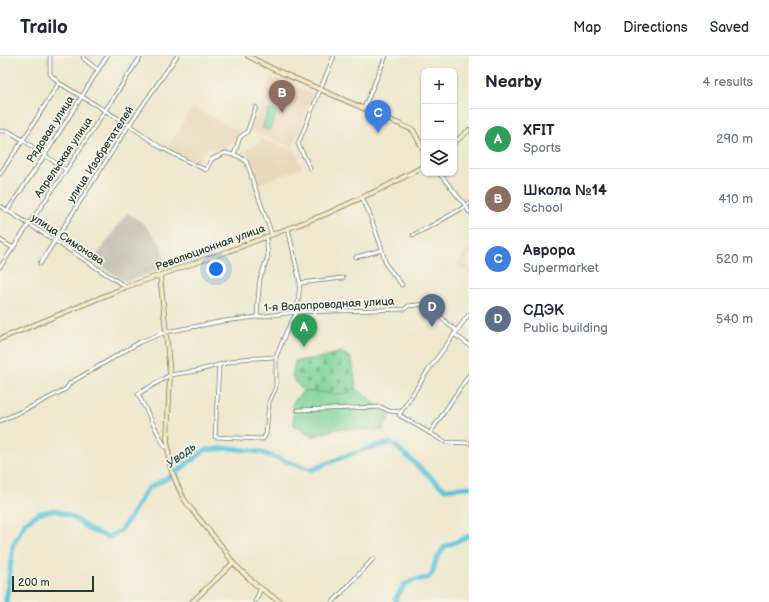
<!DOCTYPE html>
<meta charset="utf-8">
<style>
body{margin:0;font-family:"Balsamiq Sans",sans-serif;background:#f6f6f7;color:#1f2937}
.controls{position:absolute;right:12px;top:12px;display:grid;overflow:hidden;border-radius:8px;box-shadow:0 1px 3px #0004}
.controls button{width:36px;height:36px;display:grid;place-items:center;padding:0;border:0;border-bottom:1px solid #e0e1e3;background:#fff;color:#1f2937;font:20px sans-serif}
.scale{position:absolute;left:12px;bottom:10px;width:82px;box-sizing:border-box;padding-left:4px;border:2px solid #1f3d34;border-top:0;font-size:11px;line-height:14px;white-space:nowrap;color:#1f3d34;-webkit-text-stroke:3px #f7f3e8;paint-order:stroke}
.you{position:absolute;left:216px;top:213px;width:14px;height:14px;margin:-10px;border:3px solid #fff;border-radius:50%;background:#1a73e8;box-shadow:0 0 0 6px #1a73e833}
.badge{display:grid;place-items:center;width:26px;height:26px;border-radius:50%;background:#ea580c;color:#fff;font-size:13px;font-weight:700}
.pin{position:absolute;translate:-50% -33px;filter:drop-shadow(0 1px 2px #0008)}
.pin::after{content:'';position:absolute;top:21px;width:14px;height:12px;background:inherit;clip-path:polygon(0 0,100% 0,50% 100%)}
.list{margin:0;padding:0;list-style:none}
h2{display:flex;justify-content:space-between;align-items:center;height:52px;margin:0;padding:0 16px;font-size:17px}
h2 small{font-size:13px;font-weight:400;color:#747a83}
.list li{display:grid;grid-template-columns:26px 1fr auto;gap:12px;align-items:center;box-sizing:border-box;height:60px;padding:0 16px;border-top:1px solid #e0e1e3}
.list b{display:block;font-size:15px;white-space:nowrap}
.list p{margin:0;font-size:13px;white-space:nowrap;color:#747a83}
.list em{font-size:13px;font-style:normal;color:#747a83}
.icon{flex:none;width:22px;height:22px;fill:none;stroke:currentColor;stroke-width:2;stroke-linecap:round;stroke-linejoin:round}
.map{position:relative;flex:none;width:469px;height:546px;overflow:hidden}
header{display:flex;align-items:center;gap:24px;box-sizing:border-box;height:56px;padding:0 20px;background:#fff;border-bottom:1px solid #e0e1e3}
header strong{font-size:19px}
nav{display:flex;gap:22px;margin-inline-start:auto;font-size:14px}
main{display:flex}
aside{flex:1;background:#fff}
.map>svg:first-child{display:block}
.built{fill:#ead8ba}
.industrial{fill:#cac3b8}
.green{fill:#7dd498;stroke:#4e8866}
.cemetery{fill:url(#cemetery-stones);stroke:#4e8866}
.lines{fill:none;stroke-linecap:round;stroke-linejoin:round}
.river{stroke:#5fc5dc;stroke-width:5}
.street-casing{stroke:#68796a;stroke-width:4.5}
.secondary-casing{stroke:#68796a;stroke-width:5.5}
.street{stroke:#fff;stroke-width:3}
.secondary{stroke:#f8e8c3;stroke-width:4}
.labels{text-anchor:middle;stroke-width:3.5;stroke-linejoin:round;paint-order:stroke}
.street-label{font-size:11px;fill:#1f3d34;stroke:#f7f3e8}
.water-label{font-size:12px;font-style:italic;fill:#2c5856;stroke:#f7f3e8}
</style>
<header>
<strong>Trailo</strong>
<nav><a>Map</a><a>Directions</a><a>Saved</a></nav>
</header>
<main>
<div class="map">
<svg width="469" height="546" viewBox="0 0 469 546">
<defs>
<pattern id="cemetery-stones" width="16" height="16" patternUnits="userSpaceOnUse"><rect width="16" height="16" fill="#7dd498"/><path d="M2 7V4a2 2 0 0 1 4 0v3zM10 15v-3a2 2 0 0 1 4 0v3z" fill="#66ad7d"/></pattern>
</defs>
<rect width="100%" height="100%" fill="#f7f3e8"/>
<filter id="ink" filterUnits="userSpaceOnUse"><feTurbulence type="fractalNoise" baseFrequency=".025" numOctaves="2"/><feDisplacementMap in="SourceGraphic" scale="8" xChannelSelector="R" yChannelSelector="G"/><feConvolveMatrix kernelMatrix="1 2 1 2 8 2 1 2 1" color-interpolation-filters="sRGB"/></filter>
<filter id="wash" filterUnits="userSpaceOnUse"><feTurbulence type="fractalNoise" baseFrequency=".012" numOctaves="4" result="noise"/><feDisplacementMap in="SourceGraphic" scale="16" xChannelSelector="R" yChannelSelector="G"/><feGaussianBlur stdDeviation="0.9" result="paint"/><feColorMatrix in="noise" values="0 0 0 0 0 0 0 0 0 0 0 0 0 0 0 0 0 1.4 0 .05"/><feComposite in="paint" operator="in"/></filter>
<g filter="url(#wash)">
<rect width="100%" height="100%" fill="#efe8ce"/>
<g class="built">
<polygon points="271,21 313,37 293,91 251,75"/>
<polygon points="193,51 239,76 236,85 232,84 227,94 208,93 204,95 197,107 167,92"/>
<polygon points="261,83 295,94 302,112 258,128 247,94 249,92 255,90"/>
<polygon points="469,191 469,218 456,208"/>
</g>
<polygon class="industrial" points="127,157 143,167 160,187 167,211 126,226 93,205"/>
<g class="green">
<polygon points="269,53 277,56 270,75 262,72"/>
<polygon points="356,332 390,360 383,374 337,373 312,381 294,369 292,348 303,335 342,338"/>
</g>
<polygon class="cemetery" points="341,296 352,303 356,332 342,338 303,335 292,321 295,305 319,302"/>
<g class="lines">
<g class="river">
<polyline points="6,546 10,514 13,489 25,467 39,457 54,454 71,460 92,475 108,481 120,475 129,463 147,433 173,419 205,394 232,392 260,396 311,414 343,401 369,392 392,387 444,433 469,431"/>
<polyline points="396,546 395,543 405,528 416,524 428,522 432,518 436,504 444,491 469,480"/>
</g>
</g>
</g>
<g filter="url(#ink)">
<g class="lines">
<defs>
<g id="street">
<polyline points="50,0 50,18 59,27 129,69 160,91 195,109 206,114 212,103 225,97 234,99 238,100 246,105 251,118 251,120 272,179"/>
<polyline points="83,0 84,3 98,14"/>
<polyline points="364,52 386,0"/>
<polyline points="0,75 8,75 23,84 66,114"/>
<polyline points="234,99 240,81 247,76 256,51"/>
<polyline points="310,112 298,88 334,0"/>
<polyline points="439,117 466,150 469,156"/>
<polyline points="0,118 23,84 59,27"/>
<polyline points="362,142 368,154 381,190 386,209 402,229"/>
<polyline points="0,150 54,184 126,231"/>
<polyline points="7,155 45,99 107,0"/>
<polyline points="413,179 433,169 466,150 469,147"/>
<polyline points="0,184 13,192"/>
<polyline points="356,201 382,194"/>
<polyline points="40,208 129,69 177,0"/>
<polyline points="0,211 66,114 141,0"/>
<polyline points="300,227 343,222"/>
<polyline points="469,258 427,316 399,359 445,386 469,387"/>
<polyline points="257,261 258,243 260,223 268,200 266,181"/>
<polyline points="454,278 469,289"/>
<polyline points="219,309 215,381 263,383 266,378 269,346 276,331 276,301 287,274 297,256 300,227 288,172"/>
<polyline points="298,354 381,351 389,355 401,356"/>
<polyline points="0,365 35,349 66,333 70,327 140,286 166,276 224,265 297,256 378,254 405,253 408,250 425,248 435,255 449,269 457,275"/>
<polyline points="430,377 469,319"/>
<polyline points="165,391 138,338 170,319 196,315 241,303 276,301"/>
<polyline points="255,546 261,532"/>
<polyline points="333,546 373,503"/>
</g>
<g id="secondary">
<polyline points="248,0 271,12 413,74 424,95"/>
<polyline points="454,87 469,74"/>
<polyline points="160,219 166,276 170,319 167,383 170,410 176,426 184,443 192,454 224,493 233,507 256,529 280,546"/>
<polyline points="0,283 126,231 229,195 326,158 387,130 424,110"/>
<polyline points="192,546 233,507"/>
</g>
</defs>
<use href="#street" class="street-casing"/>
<use href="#secondary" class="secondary-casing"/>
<use href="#street" class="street"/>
<use href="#secondary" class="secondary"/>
</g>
</g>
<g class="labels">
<g class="street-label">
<text transform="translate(50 73) rotate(-57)" y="4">Рядовая улица</text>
<text transform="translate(100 98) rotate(-57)" y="4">улица Изобретателей</text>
<text transform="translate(63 101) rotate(-56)" y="4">Апрельская улица</text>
<text transform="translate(68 183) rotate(33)" y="4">улица Симонова</text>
<text transform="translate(210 191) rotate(-20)" y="4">Революционная улица</text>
<text transform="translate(329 248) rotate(-3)" y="4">1-я Водопроводная улица</text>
</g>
<g class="water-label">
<text transform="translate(181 399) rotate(-37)" y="4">Уводь</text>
</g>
</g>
</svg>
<div class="controls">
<button>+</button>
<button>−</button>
<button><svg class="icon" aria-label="layers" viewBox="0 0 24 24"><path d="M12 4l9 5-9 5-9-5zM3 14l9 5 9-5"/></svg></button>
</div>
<div class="scale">200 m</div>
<div class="you"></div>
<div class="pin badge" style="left:304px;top:291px;background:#2e9e5b">A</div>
<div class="pin badge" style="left:282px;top:57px;background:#8d6e63">B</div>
<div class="pin badge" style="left:378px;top:77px;background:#3f7fe0">C</div>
<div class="pin badge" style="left:432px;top:271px;background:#5c6f8a">D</div>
</div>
<aside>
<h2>Nearby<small>4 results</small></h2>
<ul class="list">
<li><span class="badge" style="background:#2e9e5b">A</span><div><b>XFIT</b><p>Sports</p></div><em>290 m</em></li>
<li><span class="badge" style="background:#8d6e63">B</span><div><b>Школа №14</b><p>School</p></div><em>410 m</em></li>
<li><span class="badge" style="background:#3f7fe0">C</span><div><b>Аврора</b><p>Supermarket</p></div><em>520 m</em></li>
<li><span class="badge" style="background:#5c6f8a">D</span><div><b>СДЭК</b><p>Public building</p></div><em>540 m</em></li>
</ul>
</aside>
</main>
